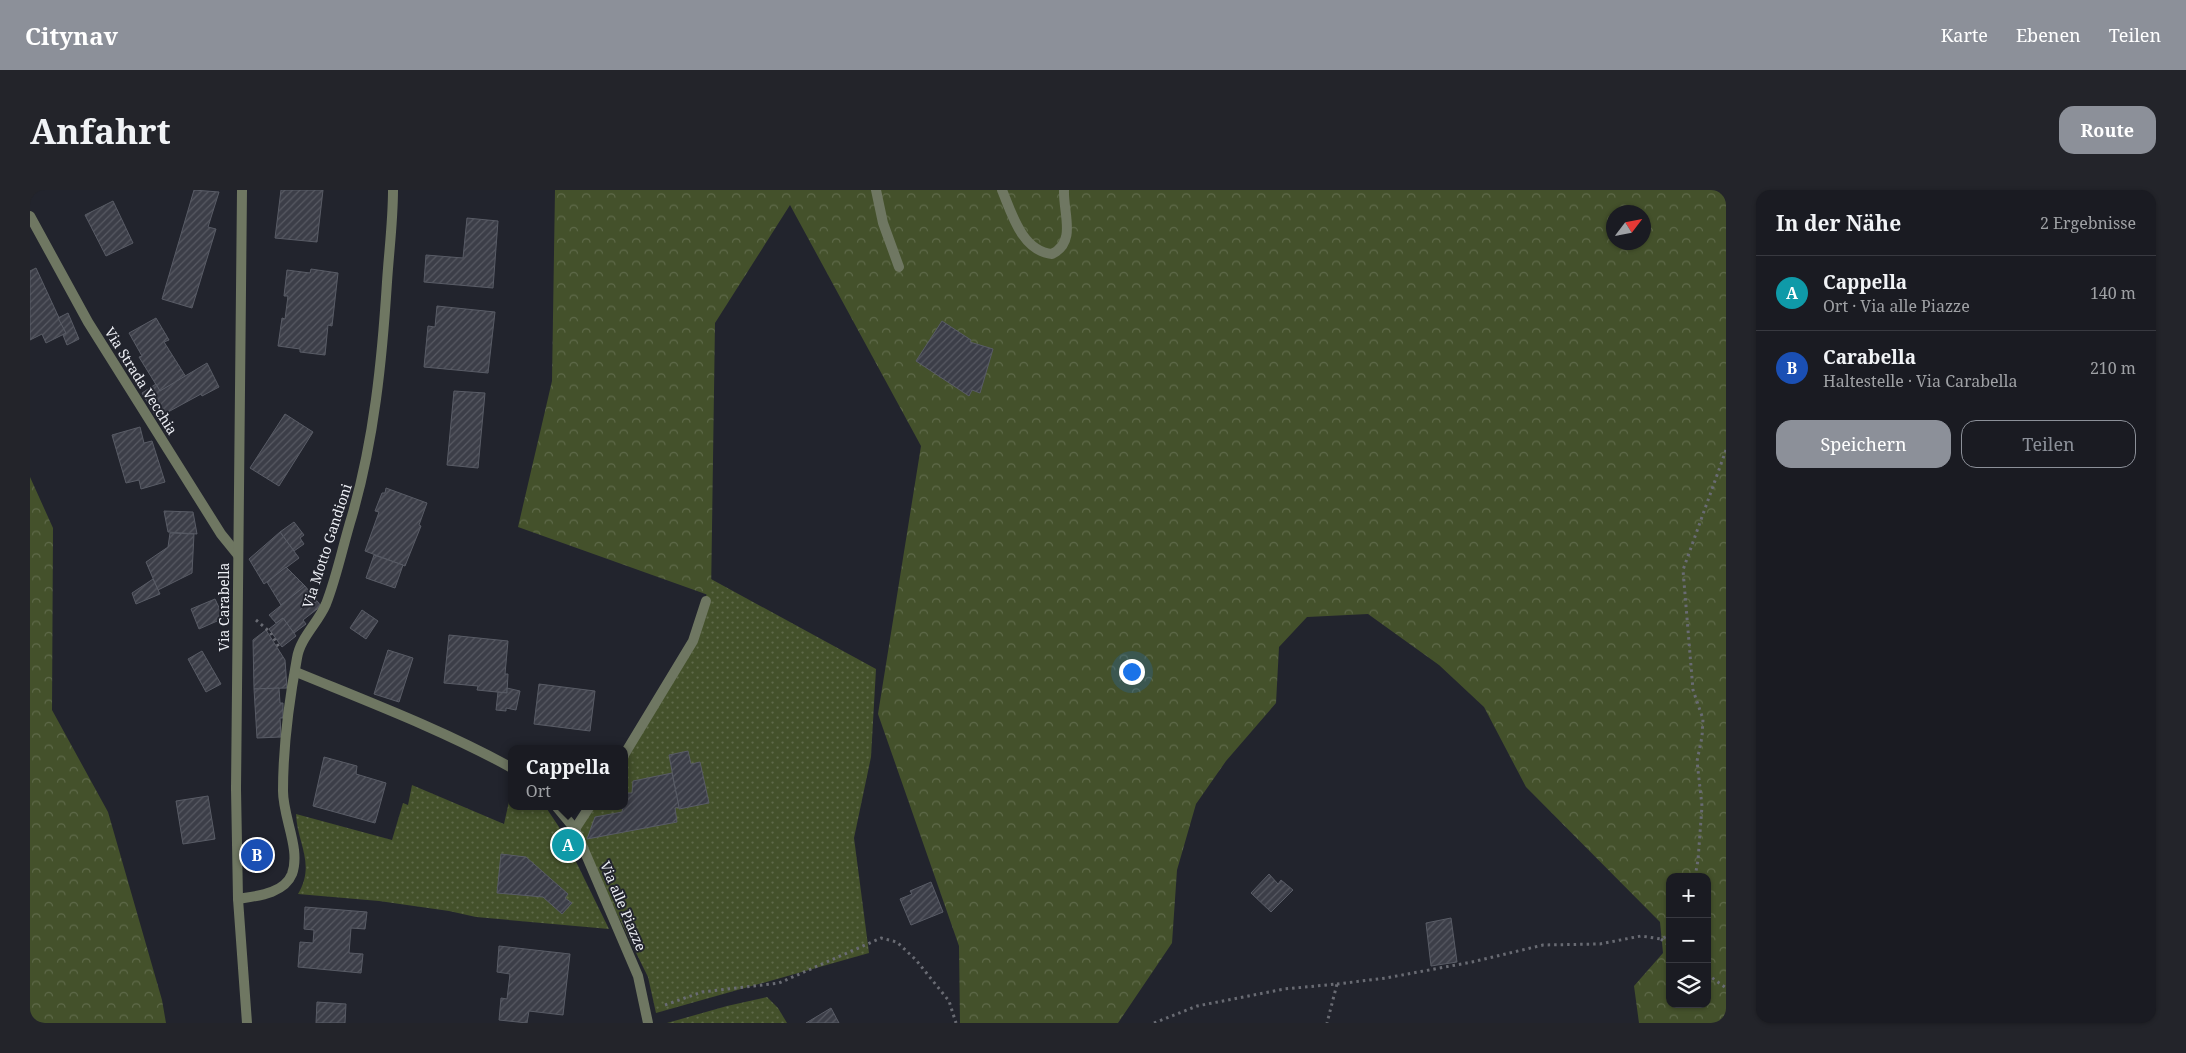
<!DOCTYPE html>
<html lang="de">
<meta charset="utf-8">
<style>
body{margin:0;font-family:"Noto Serif",serif;background:#23242a;color:#f1f3f6}
.controls{position:absolute;right:15px;bottom:15px;display:grid;overflow:hidden;border-radius:10px;box-shadow:0 1px 4px #0004}
.controls button{width:45px;height:45px;display:grid;place-items:center;padding:0;border:0;border-bottom:1px solid #383940;background:#1a1b22;color:#f1f3f6;font:25px sans-serif}
.compass{position:absolute;left:1576px;top:15px;width:45px;height:45px;border-radius:50%;background:#1a1b22;box-shadow:0 1px 4px #0004;rotate:58deg}
.you{position:absolute;left:1101px;top:481px;width:18px;height:18px;margin:-12px;border:4px solid #fff;border-radius:50%;background:#1a73e8;box-shadow:0 0 0 8px #1a73e833}
.badge{display:grid;place-items:center;width:32px;height:32px;border-radius:50%;background:#8c9099;color:#fff;font-size:16px;font-weight:700}
.pin{position:absolute;translate:-50% -50%;border:2px solid #fff;box-shadow:0 1px 5px #0006}
.popup{position:absolute;left:478px;top:555px;width:120px;height:65px;box-sizing:border-box;display:grid;place-content:center;border-radius:10px;background:#1a1b22;filter:drop-shadow(0 1px 4px #0005);font-size:16px;white-space:nowrap;color:#9fa1a5}
.popup b{font-size:19px;color:#f1f3f6}
.popup::after{content:'';position:absolute;left:50%;top:100%;margin-left:-10px;border:10px solid transparent;border-top-color:#1a1b22}
.list{margin:0;padding:0;list-style:none}
h2{display:flex;justify-content:space-between;align-items:center;height:65px;margin:0;padding:0 20px;font-size:21px}
h2 small{font-size:16px;font-weight:400;color:#9fa1a5}
.list li{display:grid;grid-template-columns:32px 1fr auto;gap:15px;align-items:center;box-sizing:border-box;height:75px;padding:0 20px;border-top:1px solid #383940}
.list b{display:block;font-size:19px;white-space:nowrap}
.list p{margin:0;font-size:16px;white-space:nowrap;color:#9fa1a5}
.list em{font-size:16px;font-style:normal;color:#9fa1a5}
.actions{display:flex;gap:10px;padding:15px 20px}
.actions a{flex:1;padding:11px 0;border:1px solid #8c9099;border-radius:15px;text-align:center;font-size:18px;color:#8c9099}
.actions .main{background:#8c9099;color:#fff}
.icon{flex:none;width:28px;height:28px;fill:none;stroke:currentColor;stroke-width:2;stroke-linecap:round;stroke-linejoin:round}
.map{position:relative;flex:none;width:1696px;height:833px;overflow:hidden;border-radius:15px}
header{display:flex;align-items:center;gap:30px;box-sizing:border-box;height:70px;padding:0 25px;background:#8c9099;color:#fff}
header strong{font-size:24px}
nav{display:flex;gap:28px;margin-inline-start:auto;font-size:18px}
.intro{display:flex;align-items:center;justify-content:space-between;box-sizing:border-box;height:120px;padding:0 30px}
h1{margin:0;font-size:35px}
.button{padding:12px 22px;border-radius:15px;background:#8c9099;color:#fff;font-size:18px;font-weight:700}
main{display:flex;gap:30px;padding:0 30px}
aside{flex:1;background:#1a1b22;border-radius:15px;box-shadow:0 1px 4px #0004}
.map>svg:first-child{display:block}
.grass{fill:url(#grass-dots)}
.forest{fill:url(#forest-crowns);fill-rule:evenodd}
.building{fill:url(#building-hatch);stroke:#595c66}
.lines{fill:none;stroke-linecap:round;stroke-linejoin:round}
.path{stroke:#696b73;stroke-width:3;stroke-dasharray:2.5 4;stroke-linecap:butt}
.minor{stroke:#6f7762;stroke-width:10}
.tertiary{stroke:#6f7762;stroke-width:10}
.labels{text-anchor:middle;stroke-width:4;stroke-linejoin:round;paint-order:stroke}
.street-label{font-size:14px;fill:#edeff5;stroke:#22242d}
</style>
<header>
<strong>Citynav</strong>
<nav><a>Karte</a><a>Ebenen</a><a>Teilen</a></nav>
</header>
<div class="intro"><h1>Anfahrt</h1><a class="button">Route</a></div>
<main>
<div class="map">
<svg width="1696" height="833" viewBox="0 0 1696 833">
<defs>
<pattern id="grass-dots" width="8" height="8" patternUnits="userSpaceOnUse" patternTransform="scale(1.25)"><rect width="8" height="8" fill="#44512b"/><path d="M2 2h.1M6 6h.1" fill="none" stroke="#5f6a4a" stroke-width="1.8" stroke-linecap="round"/></pattern>
<pattern id="forest-crowns" width="20" height="18" patternUnits="userSpaceOnUse" patternTransform="scale(1.25)"><rect width="20" height="18" fill="#44512b"/><path d="M2 6a3 3 0 1 1 6 0M12 15a3 3 0 1 1 6 0" fill="none" stroke="#5f6a4a"/></pattern>
<pattern id="building-hatch" width="6" height="6" patternUnits="userSpaceOnUse" patternTransform="scale(1.25)"><rect width="6" height="6" fill="#3c3e48"/><path d="M-1 1l2-2M0 6l6-6M5 7l2-2" fill="none" stroke="#585a63"/></pattern>
</defs>
<rect width="100%" height="100%" fill="#22242d"/>
<g class="grass">
<polygon points="681,389 846,479 841,567 824,648 839,763 626,823 618,787 545,639 560,616 594,616 594,565 663,451"/>
<path d="M382 595 474 634 482 598V616H515L529 637 579 739 446 727 419 721 349 711 268 704C286 674 267 653 266 624L362 650 373 613 378 615Z"/>
<polygon points="737,807 748,818 757,833 637,833 697,816"/>
</g>
<g class="forest">
<path d="M525 0H1696V833H1609L1604 796 1633 763 1630 732 1496 597 1454 517 1409 475 1338 424 1277 427 1249 457 1246 513 1196 571 1166 614 1147 680 1142 753 1088 833H930L929 756 848 524 891 256 760 15 685 133 681 406 488 337 522 191ZM1584 22H1614V52H1584ZM1640 687H1677V814H1640Z"/>
<polygon points="0,287 23,338 22,520 78,622 132,810 136,833 0,833"/>
</g>
<g class="building">
<polygon points="164,0 189,2 178,37 186,39 162,118 132,109"/>
<polygon points="251,0 293,0 287,52 245,48"/>
<polygon points="83,11 103,53 76,66 55,25"/>
<polygon points="437,28 468,31 463,98 394,92 396,65 433,68"/>
<polygon points="6,78 36,143 16,153 12,144 0,150 0,81"/>
<polygon points="281,79 308,83 302,136 298,135 295,165 270,162 270,159 248,156 252,128 255,129 258,106 254,106 257,80 280,83"/>
<polygon points="407,116 465,122 458,183 394,177 398,136 405,137"/>
<polygon points="38,123 49,149 37,155 33,145 36,143 28,128"/>
<polygon points="126,128 139,150 134,152 156,187 130,201 109,167 112,166 99,143"/>
<polygon points="912,131 941,150 940,152 963,159 950,203 942,200 939,206 886,171"/>
<polygon points="177,173 189,197 172,206 171,204 127,228 112,203 126,194 130,201"/>
<polygon points="424,201 455,203 448,278 417,275"/>
<polygon points="255,224 283,242 249,296 220,278"/>
<polygon points="110,237 114,253 122,251 135,292 111,299 109,290 96,293 82,245"/>
<polygon points="356,298 397,313 389,335 391,336 375,376 335,361 349,322 345,321 352,303 355,303"/>
<polygon points="134,321 163,322 167,344 138,342"/>
<polygon points="264,332 274,345 270,348 274,354 264,361 250,342"/>
<polygon points="250,342 269,368 234,394 219,369"/>
<polygon points="140,343 164,344 162,383 128,400 116,372 138,357"/>
<polygon points="344,365 373,375 365,398 336,388"/>
<polygon points="256,377 275,396 251,415 237,392"/>
<polygon points="123,389 130,404 106,414 102,403"/>
<polygon points="275,396 291,416 273,430 276,434 264,443 253,428 246,433 239,425"/>
<polygon points="185,409 194,428 169,439 161,419"/>
<polygon points="332,420 348,431 336,449 320,438"/>
<polygon points="253,428 266,446 252,457 239,439"/>
<polygon points="236,440 255,470 257,498 224,499 223,450"/>
<polygon points="419,445 478,451 475,484 478,484 477,503 447,500 448,496 414,493"/>
<polygon points="358,460 383,468 369,512 344,504"/>
<polygon points="172,461 191,494 176,502 158,469"/>
<polygon points="509,494 565,501 560,541 504,534"/>
<polygon points="249,498 250,513 253,513 253,528 250,528 251,547 227,548 224,499"/>
<polygon points="477,498 490,501 486,520 476,518 476,521 466,520 468,502 477,503"/>
<polygon points="658,561 661,574 670,572 679,613 649,619 639,565"/>
<polygon points="294,567 327,576 326,584 356,593 345,633 283,616"/>
<polygon points="642,583 649,617 645,618 647,632 557,649 565,627 592,622 596,603 602,603 603,591"/>
<polygon points="178,606 185,649 153,654 146,611"/>
<polygon points="471,664 496,667 538,704 535,708 542,713 532,724 513,707 467,703"/>
<polygon points="1239,684 1248,694 1251,690 1263,700 1241,722 1221,703"/>
<polygon points="901,692 913,722 881,735 870,709 882,704 880,701"/>
<polygon points="275,717 337,722 335,739 321,738 319,763 333,764 331,783 268,777 270,752 283,753 284,740 274,739"/>
<polygon points="1421,728 1427,772 1401,776 1396,733"/>
<polygon points="469,756 540,764 533,825 499,821 497,833 469,830 471,808 477,809 480,784 467,782"/>
<polygon points="287,812 316,814 315,833 286,833"/>
<polygon points="801,818 809,833 776,833"/>
</g>
<g class="lines">
<g class="path">
<polyline points="226,430 240,442 249,457"/>
<polyline points="1665,687 1668,670 1672,616 1667,571 1672,547 1673,529 1663,500 1653,380 1696,260"/>
<polyline points="1631,749 1640,756"/>
<polyline points="1677,784 1696,798"/>
<polyline points="1307,794 1356,788 1442,772 1513,755 1570,754 1611,746 1631,749 1640,745"/>
<polyline points="635,815 672,802 749,793 851,748 867,752 886,770 919,811 926,833"/>
<polyline points="1124,833 1167,816 1254,799 1307,794 1297,833"/>
</g>
<g class="minor">
<polyline points="846,0 853,33 869,77"/>
<path d="M972 0C982 24 992 61 1022 64 1047 52 1033 23 1034 0"/>
<polyline points="0,26 58,132 191,344 208,365"/>
<path d="M266 482C339 512 413 540 482 578"/>
<polyline points="594,565 663,451 676,411"/>
<polyline points="526,616 545,639 608,786 618,833"/>
<polyline points="545,639 560,616"/>
<path d="M208 709C226 706 254 704 262 684 271 659 253 628 253 601 253 558 259 511 267 468 270 448 288 433 296 414 307 386 313 355 322 326 344 250 352 171 357 92 359 61 363 31 363 0"/>
</g>
<polyline class="tertiary" points="212,0 206,599 208,709 217,833"/>
</g>
<g class="labels">
<g class="street-label">
<text transform="translate(111 191) rotate(58)" y="5">Via Strada Vecchia</text>
<text transform="translate(297 356) rotate(-72)" y="5">Via Motto Gandioni</text>
<text transform="translate(194 417) rotate(-90)" y="5">Via Carabella</text>
<text transform="translate(593 716) rotate(67)" y="5">Via alle Piazze</text>
</g>
</g>
</svg>
<div class="controls">
<button>+</button>
<button>−</button>
<button><svg class="icon" aria-label="layers" viewBox="0 0 24 24"><path d="M12 4l9 5-9 5-9-5zM3 14l9 5 9-5"/></svg></button>
</div>
<svg class="compass" viewBox="-18 -18 36 36"><path d="M0-13l5 13h-10z" fill="#e53935"/><path d="M0 13l5-13h-10z" fill="#9fa1a5"/></svg>
<div class="you"></div>
<div class="pin badge" style="left:538px;top:655px;background:#0f9aa8">A</div>
<div class="popup"><b>Cappella</b>Ort</div>
<div class="pin badge" style="left:227px;top:665px;background:#1a4fb4">B</div>
</div>
<aside>
<h2>In der Nähe<small>2 Ergebnisse</small></h2>
<ul class="list">
<li><span class="badge" style="background:#0f9aa8">A</span><div><b>Cappella</b><p>Ort · Via alle Piazze</p></div><em>140 m</em></li>
<li><span class="badge" style="background:#1a4fb4">B</span><div><b>Carabella</b><p>Haltestelle · Via Carabella</p></div><em>210 m</em></li>
</ul>
<div class="actions"><a class="main">Speichern</a><a>Teilen</a></div>
</aside>
</main>
